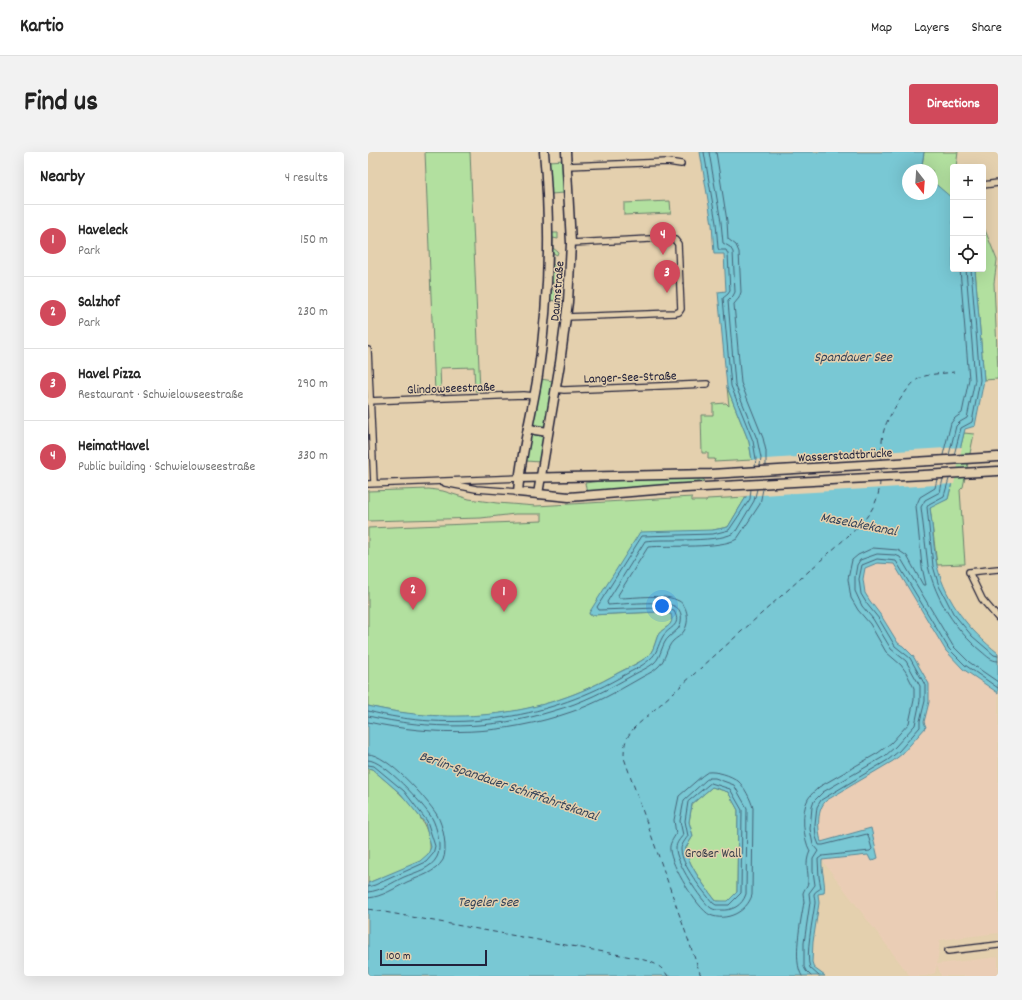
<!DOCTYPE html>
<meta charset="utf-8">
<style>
body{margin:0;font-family:Dekko,sans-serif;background:#f2f2f2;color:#222}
.controls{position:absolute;right:12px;top:12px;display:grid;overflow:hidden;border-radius:4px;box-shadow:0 4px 16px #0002}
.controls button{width:36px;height:36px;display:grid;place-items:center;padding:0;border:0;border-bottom:1px solid #e0e0e0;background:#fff;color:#222;font:20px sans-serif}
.compass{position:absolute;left:534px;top:12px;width:36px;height:36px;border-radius:50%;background:#fff;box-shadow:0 4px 16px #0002;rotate:163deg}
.scale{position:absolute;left:12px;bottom:10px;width:107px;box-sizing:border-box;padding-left:4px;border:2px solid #22223b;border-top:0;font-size:11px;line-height:14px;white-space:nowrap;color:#22223b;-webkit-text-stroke:3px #e4d0ae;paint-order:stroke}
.you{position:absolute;left:294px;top:454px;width:14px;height:14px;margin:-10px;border:3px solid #fff;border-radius:50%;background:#1a73e8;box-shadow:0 0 0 6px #1a73e833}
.badge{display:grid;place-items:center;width:26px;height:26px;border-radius:50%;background:#d1495b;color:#fff;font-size:13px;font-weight:700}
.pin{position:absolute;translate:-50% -33px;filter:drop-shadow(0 1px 2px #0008)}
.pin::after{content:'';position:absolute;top:21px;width:14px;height:12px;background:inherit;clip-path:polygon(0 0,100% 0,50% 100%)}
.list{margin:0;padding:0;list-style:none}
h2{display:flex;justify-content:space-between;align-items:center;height:52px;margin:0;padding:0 16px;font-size:17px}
h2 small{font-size:13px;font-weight:400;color:#767676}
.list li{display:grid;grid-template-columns:26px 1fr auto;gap:12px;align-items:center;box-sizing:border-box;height:72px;padding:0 16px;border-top:1px solid #e0e0e0}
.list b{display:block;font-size:15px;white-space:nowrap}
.list p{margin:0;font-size:13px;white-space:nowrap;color:#767676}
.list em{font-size:13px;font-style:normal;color:#767676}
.icon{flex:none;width:22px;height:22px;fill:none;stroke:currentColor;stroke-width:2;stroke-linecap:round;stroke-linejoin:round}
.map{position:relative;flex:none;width:630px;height:824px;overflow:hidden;border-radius:4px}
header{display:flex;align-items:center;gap:24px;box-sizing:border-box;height:56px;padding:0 20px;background:#fff;border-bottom:1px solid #e0e0e0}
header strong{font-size:19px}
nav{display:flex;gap:22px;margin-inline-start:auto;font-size:14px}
.intro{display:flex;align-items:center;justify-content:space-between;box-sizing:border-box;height:96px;padding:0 24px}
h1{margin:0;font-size:28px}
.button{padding:10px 18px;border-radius:4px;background:#d1495b;color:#fff;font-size:14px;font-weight:700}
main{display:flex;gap:24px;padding:0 24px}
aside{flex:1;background:#fff;border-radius:4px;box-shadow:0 4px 16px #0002}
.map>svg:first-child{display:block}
.built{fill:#eacdb5}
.green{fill:#b2e09f;stroke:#6a816d}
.water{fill:#79c8d4;stroke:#568697;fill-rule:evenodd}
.pier{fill:#e4d0ae}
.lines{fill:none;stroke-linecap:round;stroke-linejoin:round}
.shore{stroke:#456478;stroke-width:1}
.ferry{stroke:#33435a;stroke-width:1;stroke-dasharray:5 4;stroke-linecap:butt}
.minor-casing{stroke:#22223b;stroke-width:8}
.secondary-casing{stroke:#22223b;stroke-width:11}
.minor{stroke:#e4d0ae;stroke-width:5.5}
.secondary{stroke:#e4d0ae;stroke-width:8}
.labels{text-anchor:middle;stroke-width:3;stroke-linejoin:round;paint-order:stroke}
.street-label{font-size:13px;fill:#22223b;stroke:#e4d0ae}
.park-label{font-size:13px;fill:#383e4a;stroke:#e4d0ae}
.water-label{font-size:14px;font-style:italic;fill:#33435a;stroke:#e4d0ae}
</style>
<header>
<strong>Kartio</strong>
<nav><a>Map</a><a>Layers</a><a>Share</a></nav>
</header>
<div class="intro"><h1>Find us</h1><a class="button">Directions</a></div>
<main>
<aside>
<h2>Nearby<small>4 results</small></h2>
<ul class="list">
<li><span class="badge">1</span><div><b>Haveleck</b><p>Park</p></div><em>150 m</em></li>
<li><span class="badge">2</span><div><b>Salzhof</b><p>Park</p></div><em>230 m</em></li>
<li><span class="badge">3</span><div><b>Havel Pizza</b><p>Restaurant · Schwielowseestraße</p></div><em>290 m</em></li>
<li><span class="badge">4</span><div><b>HeimatHavel</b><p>Public building · Schwielowseestraße</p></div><em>330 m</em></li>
</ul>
</aside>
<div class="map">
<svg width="630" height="824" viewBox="0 0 630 824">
<rect width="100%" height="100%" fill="#e4d0ae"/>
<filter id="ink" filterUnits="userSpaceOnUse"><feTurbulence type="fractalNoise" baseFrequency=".025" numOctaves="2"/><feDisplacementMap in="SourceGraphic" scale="8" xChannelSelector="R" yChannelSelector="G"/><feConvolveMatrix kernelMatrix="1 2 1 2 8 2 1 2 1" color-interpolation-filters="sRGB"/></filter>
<g filter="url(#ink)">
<polygon class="built" points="509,410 526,412 578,499 595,517 630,541 630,781 572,788 569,812 630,805 630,824 573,824 569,813 567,821 558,824 542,824 454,708 501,703 502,676 453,690 451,673 453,655 459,648 522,611 534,602 557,575 556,570 561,550 560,531 550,511 535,494 530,491 514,465 502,449 496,439 495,427 497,416"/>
<g class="green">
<polygon points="57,0 102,0 112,239 107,239 106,215 72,216 73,240 67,240"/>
<polygon points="556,0 590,0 588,15 585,15 585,48 564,29 564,18 556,18 554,13"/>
<polygon points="196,8 198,38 196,41 183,42 180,9"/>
<polygon points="302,49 303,61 256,63 256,51"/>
<polygon points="615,73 629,108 626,131 630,220 630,227 616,228 607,117 615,117"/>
<polygon points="184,81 190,81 190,87 185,86 185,96 190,100 189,103 185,101 185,112 189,116 188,132 187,132 184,130 184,137 188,141 187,149 182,148"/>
<polygon points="173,227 185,229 177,275 168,274 165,272"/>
<polygon points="359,235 381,290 384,308 346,310 347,307 340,307 340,301 334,301 333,263 345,263 345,252 358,251 361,254"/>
<polygon points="164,281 176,285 172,310 158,309 163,282"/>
<polygon points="596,281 606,282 595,335 592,338 597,412 569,413 562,355 580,347"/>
<polygon points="336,326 334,333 219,342 217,331 248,327"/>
<path d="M61 337 75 339 101 347 129 351 168 354 324 345V349H338L339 347 378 345 360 375 345 378 221 461 222 463 290 460 303 462C307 475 296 474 290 483 287 490 286 499 279 505 271 511 259 516 250 521 174 565 85 575 0 554V376L174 369V362H147L113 366 0 369V339Z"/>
<path d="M0 616 4 617C26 636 59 661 62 692 63 698 60 702 60 707L0 731Z"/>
<path d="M344 635 360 640 370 658 369 740 360 750 348 749C335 732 323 717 317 697L325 684 321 670 324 652Z"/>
</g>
<path class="water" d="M332 0H556L554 13 556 18H540V42H564V29L585 47V117H607L616 228 607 274 597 277 580 347 562 356C565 375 565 395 569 414 579 451 601 478 630 501V541L595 517 578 499 526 412 509 411 497 416 495 427 497 441 502 449 514 465 530 491 535 494 545 504 561 532V550L556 570 558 575 534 602 525 609 459 648C448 657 450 677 453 690L503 676 510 706 503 709 500 703 454 708C453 719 458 731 456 741L450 742 451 751 445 790 444 810 446 816 457 824H0V731L52 709 60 702 63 695 57 671 33 642 4 617 0 616V554C85 574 174 565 250 521 260 516 271 511 279 505 286 499 287 490 290 483 296 474 307 475 303 462L290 460 222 463 221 461 272 380 345 378 360 375 378 345 384 308 381 290 359 235 350 140 358 139 356 102H346L344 72ZM344 635 360 640 370 658 369 740 360 749H348C335 732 323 717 317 697L325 684 321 670 324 652Z"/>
<polygon class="pier" points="594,295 586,332 376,344 382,308"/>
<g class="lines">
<g class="shore">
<polyline points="336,0 348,71 350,96 351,98 358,98 360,102 362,139 360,142 355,146 363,234 385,289 388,307 387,314"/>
<polyline points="341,0 353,70 355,91 362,95 365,100 367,140 365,144 360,149 367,232 389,287 393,306 392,314"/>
<polyline points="348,0 359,69 360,87 368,93 371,100 373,140 371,146 366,152 373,231 395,286 398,299 398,314"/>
<polyline points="575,303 583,271 587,266 594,261 601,227 592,117"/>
<polyline points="581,303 588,274 592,270 599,266 607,228 598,117"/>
<polyline points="586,303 593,276 604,270 612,228 603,117"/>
<path d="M575 327 572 340 557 348 553 355 560 414C568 447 587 478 614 500 619 504 623 509 630 509"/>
<polyline points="581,327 576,344 561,352 559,355 565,414 571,434 578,447 585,461 604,484 626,503 630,504"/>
<path d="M0 559C83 581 176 568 251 526 261 520 274 515 282 507 289 502 290 493 294 486 299 475 315 475 306 459L299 457 290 456 231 458 229 455 274 384 345 382 361 378 382 347 383 337"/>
<path d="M0 564C61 578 125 578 185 559 214 551 239 538 265 523 272 519 280 516 286 511 294 504 293 492 301 485 304 482 307 480 310 477 315 470 315 457 306 454 294 448 256 452 240 453L239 450 277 389C295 386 356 392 368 379L386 349 389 337"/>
<path d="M0 570C68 585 137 583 203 560 227 552 248 540 269 528 275 524 284 521 290 515 298 508 298 496 305 489 308 486 313 484 316 479 319 474 320 468 319 462 318 457 316 452 311 449 298 441 267 446 251 446L250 443 280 395C302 393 352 397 369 387L392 352 395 337"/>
<path d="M0 602C19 602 59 647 69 663 75 673 80 697 75 708 67 721 53 724 39 730 27 736 14 745 0 746"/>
<path d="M0 608C16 608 55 652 64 666 69 675 74 696 69 705 63 717 48 720 36 725 25 730 13 739 0 740"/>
<polyline points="0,613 6,614 36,639 59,669 67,694 65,702 58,710 7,733 0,735"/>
<path d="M340 620C348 619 363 623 370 629 376 634 383 648 385 656L384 743C379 760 358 770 342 763 329 756 303 713 302 698 301 692 305 687 308 682L306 668 311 644 334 624Z"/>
<path d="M342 626H347L366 633 379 656 378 742C374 754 364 759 352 758 349 758 346 758 343 756 333 749 307 709 308 696 308 691 312 687 315 683L312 669 316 648 338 628Z"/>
<path d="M343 631 362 637 374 658 373 741 361 753H348L345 751C335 739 313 713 313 697 313 693 318 687 320 684L317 669 320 650Z"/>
<path d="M434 824C424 809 433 768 436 750 436 747 435 744 435 741 436 737 440 734 440 730 441 718 436 713 442 699 435 687 433 659 440 647 443 642 447 639 451 635L510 601 523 591 541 571 546 548V536L538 520 533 513 518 500 502 472 490 458 483 446 480 427 484 408 490 403 505 396 530 398 539 404 555 433H558L554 415 548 354 552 345 567 336 569 327"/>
<polyline points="443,824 438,819 436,815 436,791 442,750 441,741 447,733 445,719 445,707 450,699 445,693 442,677 444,655 446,649 455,640 517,604 527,595 547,573 552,549 552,534 538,509 523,497 505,467 494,454 487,439 487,425 489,413 492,408 509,402 527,403 532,405 585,494 601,510 630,530"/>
<path d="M451 824 442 816C437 802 445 767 447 751 447 748 446 744 446 742 447 739 451 738 453 736L451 725 450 707 454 704 502 699 504 697 500 683 499 682 455 693H451L448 685 447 673 449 655 453 648 520 608 531 599 552 575V569L557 549V533L542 506 527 494 511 467 499 452 493 442 491 427 494 413 509 407 528 409 581 497 597 513 630 536"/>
</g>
<g class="ferry">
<path d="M513 308C514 297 513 285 517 275 520 264 541 232 550 227 560 221 574 222 586 220"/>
<polyline points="513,322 513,316"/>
<path d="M0 757 269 806C283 810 291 811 300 824"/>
<path d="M333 824 256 606C256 592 257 587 266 576L490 375C503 361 511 349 512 330"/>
</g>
<defs>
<g id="minor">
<polyline points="199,14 300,10 313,12"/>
<polyline points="615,33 630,31"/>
<polyline points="198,165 307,161 311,160 313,157 310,92 307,88 302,86 203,91"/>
<polyline points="0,198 6,331"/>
<polyline points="187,237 196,238 339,232"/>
<polyline points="0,249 156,243 166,244"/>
<polyline points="77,331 108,337 150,340"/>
<polyline points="0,332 151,326"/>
<polyline points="630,417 601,420 614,447 630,466"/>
<polyline points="580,799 630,793"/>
</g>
<g id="secondary">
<path d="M176 0C183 75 181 149 170 223 164 262 153 300 150 340L201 345 214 344 299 337 630 319"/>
<polyline points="160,276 167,278 180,280"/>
<polyline points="151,326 343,322 630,305"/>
<polyline points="170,342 192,211 200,150 203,91 198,0"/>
</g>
</defs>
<use href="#minor" class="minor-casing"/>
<use href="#secondary" class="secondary-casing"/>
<use href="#minor" class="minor"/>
<use href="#secondary" class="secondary"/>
</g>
</g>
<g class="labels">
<g class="street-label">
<text transform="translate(188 139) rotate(-85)" y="5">Daumstraße</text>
<text transform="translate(262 224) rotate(-2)" y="5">Langer-See-Straße</text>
<text transform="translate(83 235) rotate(-2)" y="5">Glindowseestraße</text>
<text transform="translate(477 302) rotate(-3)" y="5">Wasserstadtbrücke</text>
</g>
<g class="park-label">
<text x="345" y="705">Großer Wall</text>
</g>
<g class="water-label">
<text x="485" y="209">Spandauer See</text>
<text transform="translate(491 371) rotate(11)" y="5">Maselakekanal</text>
<text transform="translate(141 633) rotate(19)" y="5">Berlin-Spandauer Schifffahrtskanal</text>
<text x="120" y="754">Tegeler See</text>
</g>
</g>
</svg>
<div class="controls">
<button>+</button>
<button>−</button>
<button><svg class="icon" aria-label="locate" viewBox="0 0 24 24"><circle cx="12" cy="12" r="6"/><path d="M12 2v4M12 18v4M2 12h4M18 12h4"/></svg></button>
</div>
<svg class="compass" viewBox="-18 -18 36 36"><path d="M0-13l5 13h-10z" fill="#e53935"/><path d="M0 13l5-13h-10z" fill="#767676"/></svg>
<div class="scale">100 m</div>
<div class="you"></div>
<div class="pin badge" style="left:136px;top:460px">1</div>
<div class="pin badge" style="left:45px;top:458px">2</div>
<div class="pin badge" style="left:299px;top:141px">3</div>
<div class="pin badge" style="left:295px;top:103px">4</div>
</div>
</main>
